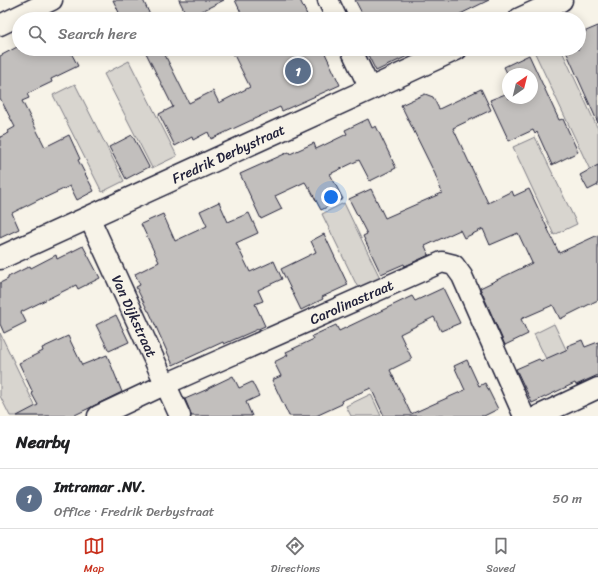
<!DOCTYPE html>
<meta charset="utf-8">
<style>
body{margin:0;font-family:Sriracha,sans-serif;background:#f2f2f2;color:#202124}
.compass{position:absolute;left:502px;top:68px;width:36px;height:36px;border-radius:50%;background:#fff;box-shadow:0 2px 10px #0003;rotate:35deg}
.you{position:absolute;left:331px;top:197px;width:14px;height:14px;margin:-10px;border:3px solid #fff;border-radius:50%;background:#1a73e8;box-shadow:0 0 0 6px #1a73e833}
.badge{display:grid;place-items:center;width:26px;height:26px;border-radius:50%;background:#c8321e;color:#fff;font-size:13px;font-weight:700}
.pin{position:absolute;translate:-50% -50%;border:2px solid #fff;box-shadow:0 1px 4px #0006}
.list{margin:0;padding:0;list-style:none}
h2{display:flex;justify-content:space-between;align-items:center;height:52px;margin:0;padding:0 16px;font-size:17px}
h2 small{font-size:13px;font-weight:400;color:#757577}
.list li{display:grid;grid-template-columns:26px 1fr auto;gap:12px;align-items:center;box-sizing:border-box;height:60px;padding:0 16px;border-top:1px solid #e0e0e0}
.list b{display:block;font-size:15px;white-space:nowrap}
.list p{margin:0;font-size:13px;white-space:nowrap;color:#757577}
.list em{font-size:13px;font-style:normal;color:#757577}
.icon{flex:none;width:22px;height:22px;fill:none;stroke:currentColor;stroke-width:2;stroke-linecap:round;stroke-linejoin:round}
.map{position:relative;flex:none;width:598px;height:416px;overflow:hidden}
.search{position:absolute;background:#fff;box-shadow:0 2px 10px #0003;left:12px;right:12px;top:12px;height:44px;display:flex;align-items:center;gap:10px;box-sizing:border-box;padding:0 14px;border-radius:22px;color:#757577;font-size:15px}
.sheet{height:112px;background:#fff}
nav{display:flex;justify-content:space-around;align-items:center;box-sizing:border-box;height:56px;border-top:1px solid #e0e0e0;background:#fff;font-size:11px;color:#757577}
nav a{display:grid;justify-items:center;gap:2px}
nav .on{color:#c8321e}
.map>svg:first-child{display:block}
.green{fill:#d8d5cf;stroke:#7d7c85}
.building{fill:#c2bfbd;stroke:#22223b}
.lines{fill:none;stroke-linecap:round;stroke-linejoin:round}
.minor-casing{stroke:#22223b;stroke-width:23}
.secondary-casing{stroke:#22223b;stroke-width:25}
.minor{stroke:#f7f3e8;stroke-width:20}
.secondary{stroke:#f7f3e8;stroke-width:22}
.labels{text-anchor:middle;stroke-width:3;stroke-linejoin:round;paint-order:stroke}
.street-label{font-size:14px;fill:#22223b;stroke:#f7f3e8}
</style>
<div class="map">
<svg width="598" height="416" viewBox="0 0 598 416">
<rect width="100%" height="100%" fill="#f7f3e8"/>
<filter id="ink" filterUnits="userSpaceOnUse"><feTurbulence type="fractalNoise" baseFrequency=".025" numOctaves="2"/><feDisplacementMap in="SourceGraphic" scale="8" xChannelSelector="R" yChannelSelector="G"/><feConvolveMatrix kernelMatrix="1 2 1 2 8 2 1 2 1" color-interpolation-filters="sRGB"/></filter>
<g filter="url(#ink)">
<g class="green">
<polygon points="533,49 561,49 598,129 598,187"/>
<polygon points="129,61 177,156 152,168 104,74"/>
<polygon points="75,84 124,181 102,192 53,95"/>
<polygon points="535,137 577,224 554,235 513,147"/>
<polygon points="344,203 382,282 360,292 322,214"/>
<polygon points="554,324 580,379 560,388 534,334"/>
<polygon points="0,333 40,416 10,416 0,396"/>
<polygon points="371,394 381,416 351,416 346,406"/>
</g>
<g class="building">
<polygon points="113,0 143,0 152,19 122,19"/>
<polygon points="179,0 224,0 188,18"/>
<polygon points="235,0 300,0 309,19 244,19"/>
<polygon points="355,0 489,0 450,19 365,19"/>
<polygon points="598,26 598,123 565,49 579,49 579,34"/>
<polygon points="19,46 19,49 69,49 78,66 51,79 52,82 27,94 29,98 22,101 45,147 69,135 80,159 78,160 94,191 77,200 70,186 42,199 42,198 12,213 19,229 0,238 0,137 9,133 8,131 15,127 0,98 0,56"/>
<polygon points="144,49 162,49 189,103 213,91 219,103 250,87 231,49 323,49 340,85 282,111 280,107 211,139 208,132 193,140 192,137 175,146 159,114 173,107"/>
<polygon points="365,49 422,49 376,71"/>
<polygon points="529,55 559,120 563,119 578,152 552,165 537,132 535,134 533,130 509,141 490,100 508,93 508,98 532,98 532,74 508,74 508,75 504,67"/>
<polygon points="481,89 491,110 453,128 488,203 512,191 514,196 529,189 559,253 598,235 598,300 560,319 553,305 521,319 528,334 505,345 480,288 532,263 518,233 490,245 483,229 464,238 460,230 425,246 429,255 405,266 404,264 381,274 363,236 367,234 349,199 371,189 385,218 442,193 435,174 401,105 425,94 433,97 439,109"/>
<polygon points="368,119 372,128 376,126 396,168 370,181 359,160 330,174 343,199 321,210 309,187 308,187 305,182 275,196 282,209 261,219 240,174 289,152 290,154 314,143 316,149 347,134 345,130"/>
<polygon points="132,135 149,167 126,179 109,147"/>
<polygon points="598,165 598,185 588,190 580,175"/>
<polygon points="219,202 228,222 249,213 258,233 236,243 250,272 274,261 282,279 258,290 263,301 255,304 265,326 224,344 223,342 173,365 149,311 148,311 136,287 140,285 135,274 159,262 141,224 163,214 175,241 207,226 200,211"/>
<polygon points="324,234 348,285 322,297 323,299 301,310 281,269 316,252 311,241"/>
<polygon points="83,246 100,278 78,289 76,285 21,312 26,322 4,333 0,324 0,283 8,279 8,277 30,266 31,268 56,255 57,259"/>
<polygon points="443,288 460,323 441,331 434,317 400,334 412,359 390,370 411,414 465,390 454,366 467,360 479,386 485,383 498,409 484,416 384,416 371,388 341,401 342,404 316,416 289,416 272,380 281,376 274,362 288,355 286,352 314,339 312,336 336,325 339,331 412,296 415,301"/>
<polygon points="116,315 129,342 109,351 96,325"/>
<polygon points="68,336 82,365 107,355 122,392 73,416 17,416 38,405 32,394 33,393 19,363 43,351 42,348"/>
<polygon points="582,340 585,347 598,342 598,375 576,385 575,383 532,403 516,369 539,359 541,361 568,349 567,346"/>
<polygon points="233,376 239,388 252,382 259,396 246,402 252,416 191,416 190,411 185,399 208,389 208,388"/>
</g>
<g class="lines">
<defs>
<g id="minor">
<polyline points="328,0 337,19"/>
<polyline points="0,25 52,0"/>
<polyline points="351,49 370,89"/>
<path id="s1" d="M89 217 180 416"/>
<path id="s2" d="M98 416 166 384 442 262 454 265 462 276 524 416"/>
<polyline points="538,416 598,388"/>
</g>
<g id="secondary">
<polyline points="520,19 561,0"/>
<path id="s3" d="M0 258 370 89 456 49"/>
</g>
</defs>
<use href="#minor" class="minor-casing"/>
<use href="#secondary" class="secondary-casing"/>
<use href="#minor" class="minor"/>
<use href="#secondary" class="secondary"/>
</g>
</g>
<g class="labels">
<g class="street-label">
<text dy="5" stroke="none"><textPath href="#s3" startOffset="251">Fredrik Derbystraat</textPath></text>
<text dy="5" stroke="none"><textPath href="#s2" startOffset="278">Carolinastraat</textPath></text>
<text dy="5" stroke="none"><textPath href="#s1" startOffset="109">Van Dijkstraat</textPath></text>
</g>
</g>
</svg>
<svg class="compass" viewBox="-18 -18 36 36"><path d="M0-13l5 13h-10z" fill="#e53935"/><path d="M0 13l5-13h-10z" fill="#757577"/></svg>
<div class="you"></div>
<div class="pin badge" style="left:298px;top:71px;background:#5c6f8a">1</div>
<div class="search"><svg class="icon" aria-label="search" viewBox="0 0 24 24"><circle cx="10" cy="10" r="6"/><path d="M15 15l6 6"/></svg>Search here</div>
</div>
<section class="sheet">
<h2>Nearby<small></small></h2>
<ul class="list">
<li><span class="badge" style="background:#5c6f8a">1</span><div><b>Intramar .NV.</b><p>Office · Fredrik Derbystraat</p></div><em>50 m</em></li>
</ul>
</section>
<nav>
<a class="on"><svg class="icon" aria-label="map" viewBox="0 0 24 24"><path d="M3 6l6-2 6 2 6-2v14l-6 2-6-2-6 2zM9 4v14M15 6v14"/></svg>Map</a>
<a><svg class="icon" aria-label="directions" viewBox="0 0 24 24"><path d="M12 3l9 9-9 9-9-9zM9 14v-3h6M13 9l2 2-2 2"/></svg>Directions</a>
<a><svg class="icon" aria-label="saved" viewBox="0 0 24 24"><path d="M7 4h10v16l-5-4-5 4z"/></svg>Saved</a>
</nav>
